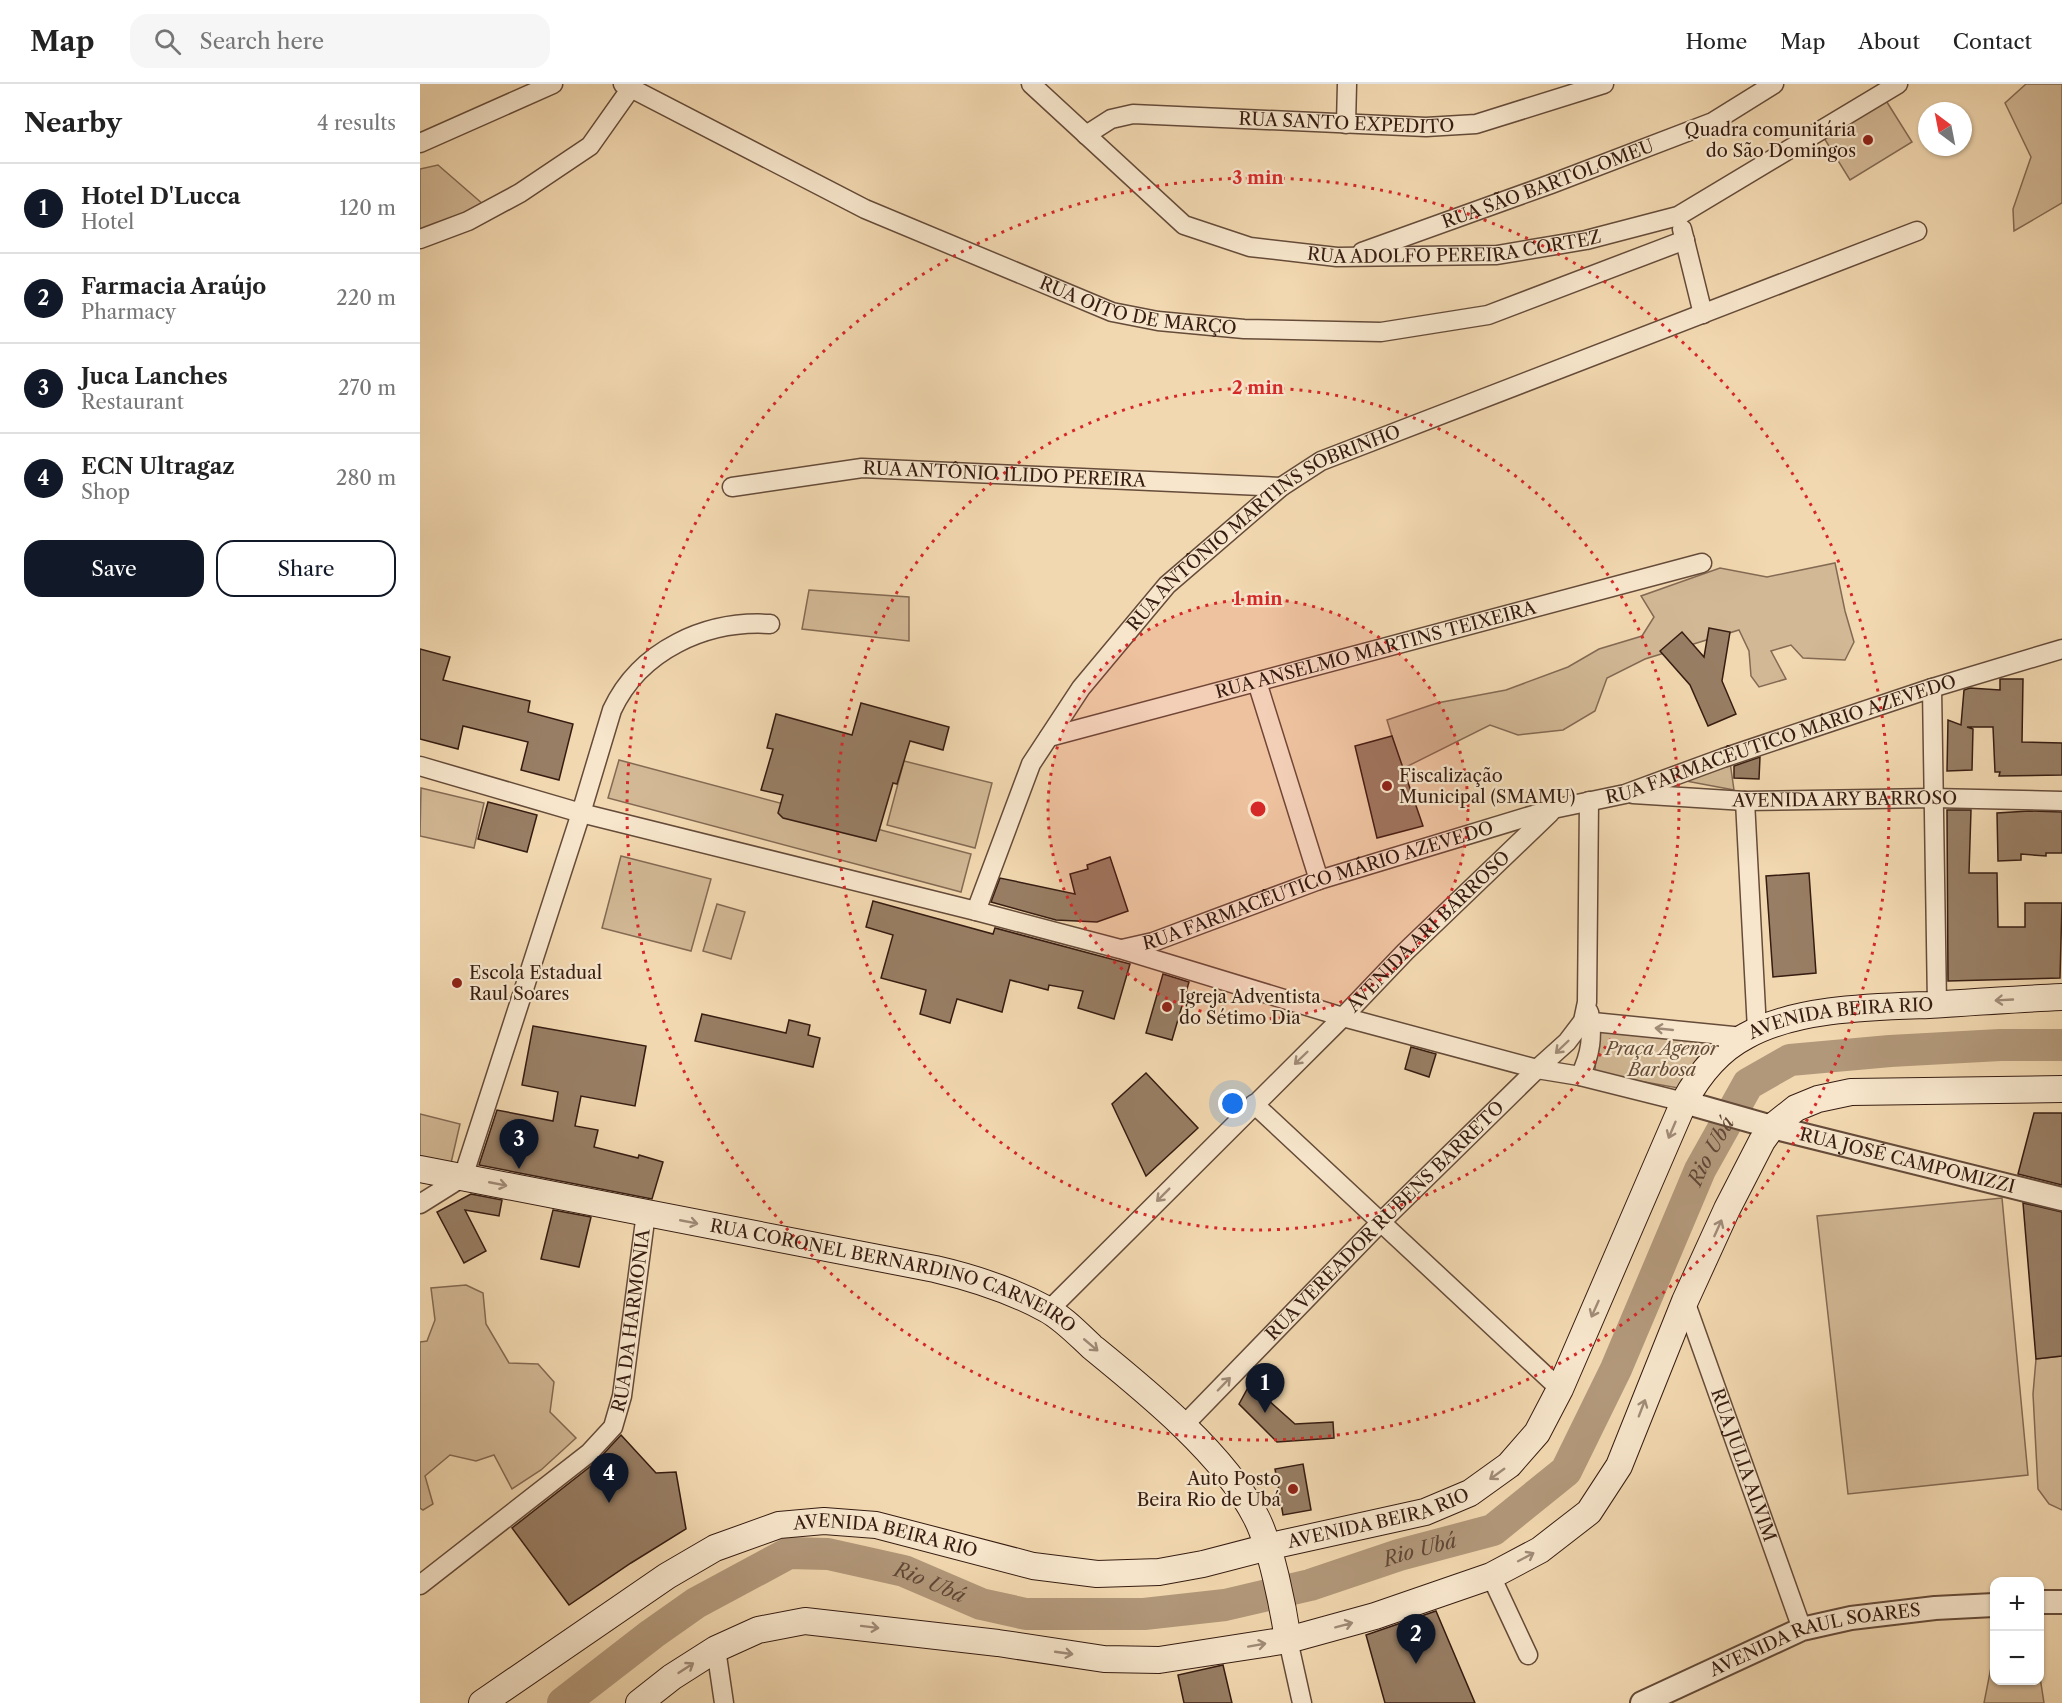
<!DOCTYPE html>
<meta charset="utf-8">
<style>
body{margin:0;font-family:"Libre Caslon Text",serif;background:#f6f6f6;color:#222}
.controls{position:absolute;right:18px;bottom:18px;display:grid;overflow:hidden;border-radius:12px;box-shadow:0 2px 4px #0004}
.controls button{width:54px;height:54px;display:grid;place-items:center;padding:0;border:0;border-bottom:2px solid #e0e0e0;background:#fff;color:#222;font:30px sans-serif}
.compass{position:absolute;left:1498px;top:18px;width:54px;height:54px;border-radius:50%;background:#fff;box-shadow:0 2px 4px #0004;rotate:328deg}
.you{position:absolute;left:813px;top:1020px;width:21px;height:21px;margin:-15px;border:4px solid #fff;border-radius:50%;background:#1a73e8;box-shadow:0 0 0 9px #1a73e833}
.badge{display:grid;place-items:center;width:39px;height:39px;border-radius:50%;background:#111827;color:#fff;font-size:20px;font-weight:700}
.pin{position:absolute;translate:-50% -50px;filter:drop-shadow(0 2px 3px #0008)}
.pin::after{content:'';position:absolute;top:32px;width:21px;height:18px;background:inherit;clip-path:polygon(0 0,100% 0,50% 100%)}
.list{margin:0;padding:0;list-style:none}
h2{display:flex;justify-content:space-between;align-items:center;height:78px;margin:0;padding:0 24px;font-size:26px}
h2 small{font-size:20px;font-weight:400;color:#767676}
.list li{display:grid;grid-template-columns:39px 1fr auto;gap:18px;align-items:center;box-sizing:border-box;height:90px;padding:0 24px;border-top:2px solid #e0e0e0}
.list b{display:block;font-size:22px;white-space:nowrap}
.list p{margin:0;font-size:20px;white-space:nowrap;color:#767676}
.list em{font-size:20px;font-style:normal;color:#767676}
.actions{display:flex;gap:12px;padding:18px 24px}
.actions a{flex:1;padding:14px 0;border:2px solid #111827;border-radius:18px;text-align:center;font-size:21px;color:#111827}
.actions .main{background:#111827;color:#fff}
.icon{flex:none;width:33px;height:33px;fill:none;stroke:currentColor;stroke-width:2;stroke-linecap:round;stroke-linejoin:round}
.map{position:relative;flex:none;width:1642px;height:1619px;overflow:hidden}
header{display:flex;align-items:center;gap:36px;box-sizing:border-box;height:84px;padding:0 30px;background:#fff;border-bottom:2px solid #e0e0e0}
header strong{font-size:28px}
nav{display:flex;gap:33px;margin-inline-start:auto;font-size:21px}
.search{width:420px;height:54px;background:#f6f6f6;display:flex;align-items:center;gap:15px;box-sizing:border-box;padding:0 21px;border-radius:18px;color:#767676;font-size:22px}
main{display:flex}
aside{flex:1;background:#fff}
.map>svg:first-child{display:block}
.green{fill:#d2b895;stroke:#846a53;stroke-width:1.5}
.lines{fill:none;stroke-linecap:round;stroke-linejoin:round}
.river{stroke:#b2987a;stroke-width:32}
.building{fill:#987e64;stroke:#361c11;stroke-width:1.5}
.minor-casing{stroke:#654b39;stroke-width:21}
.tertiary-casing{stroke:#654b39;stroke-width:26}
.secondary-casing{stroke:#361c11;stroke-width:28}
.minor{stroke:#f7e6cc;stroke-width:18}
.tertiary{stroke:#f7e6cc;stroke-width:22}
.secondary{stroke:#f7e6cc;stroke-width:26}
.oneway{stroke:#a08b78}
.ring{fill:none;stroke:#d62828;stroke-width:3;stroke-dasharray:3 6}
.poi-dot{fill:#8f2418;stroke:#f7e6cc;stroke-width:2}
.labels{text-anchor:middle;stroke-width:4.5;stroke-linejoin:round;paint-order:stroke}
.street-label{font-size:18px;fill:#361c11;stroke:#f7e6cc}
.poi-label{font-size:18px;fill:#361c11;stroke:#f7e6cc;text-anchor:start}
.park-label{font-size:18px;font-style:italic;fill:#654b39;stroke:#f7e6cc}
.water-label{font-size:20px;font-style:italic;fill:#614736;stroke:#f7e6cc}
.centre{fill:#d62828;stroke:#f7e6cc;stroke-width:3}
.ring-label{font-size:18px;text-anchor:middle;font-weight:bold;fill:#d62828;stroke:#f7e6cc;stroke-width:4.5;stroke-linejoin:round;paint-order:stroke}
</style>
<header>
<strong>Map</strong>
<div class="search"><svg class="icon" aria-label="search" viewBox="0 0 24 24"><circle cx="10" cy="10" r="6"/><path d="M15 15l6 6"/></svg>Search here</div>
<nav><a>Home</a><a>Map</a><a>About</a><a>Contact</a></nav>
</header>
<main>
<aside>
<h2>Nearby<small>4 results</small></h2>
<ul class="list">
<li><span class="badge">1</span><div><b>Hotel D'Lucca</b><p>Hotel</p></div><em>120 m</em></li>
<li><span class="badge">2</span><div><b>Farmacia Araújo</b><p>Pharmacy</p></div><em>220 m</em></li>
<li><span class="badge">3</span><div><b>Juca Lanches</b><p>Restaurant</p></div><em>270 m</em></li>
<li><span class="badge">4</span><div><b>ECN Ultragaz</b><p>Shop</p></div><em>280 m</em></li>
</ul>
<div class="actions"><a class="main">Save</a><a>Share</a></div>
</aside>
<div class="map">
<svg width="1642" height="1619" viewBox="0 0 1642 1619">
<rect width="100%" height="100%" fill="#f2d8b0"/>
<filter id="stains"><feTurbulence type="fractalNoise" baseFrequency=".00333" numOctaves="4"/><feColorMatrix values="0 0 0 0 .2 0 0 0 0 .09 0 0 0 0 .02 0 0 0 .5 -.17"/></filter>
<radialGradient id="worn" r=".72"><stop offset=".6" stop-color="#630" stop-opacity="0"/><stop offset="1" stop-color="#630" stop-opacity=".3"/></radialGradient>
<g class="green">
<polygon points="1606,0 1642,0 1642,119 1594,147 1593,125 1611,73 1585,19"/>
<polygon points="1465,15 1492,58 1430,96 1404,54"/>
<polygon points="18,81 64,121 0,147 0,85"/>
<polygon points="1415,479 1425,527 1434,558 1425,576 1383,574 1371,561 1351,567 1366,595 1339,603 1331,592 1329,567 1319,546 1225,575 1187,594 1175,627 1143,646 1098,651 1070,641 982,685 967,636 1017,619 1086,606 1148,583 1179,565 1222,552 1234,533 1221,512 1300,484 1347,493"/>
<polygon points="389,506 489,513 489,557 382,545"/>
<polygon points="199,676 551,770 541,808 188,714"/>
<polygon points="484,677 572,699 555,764 467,741"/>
<polygon points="1310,678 1314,706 1266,697"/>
<polygon points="1,704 64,719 54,764 0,752"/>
<polygon points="201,772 291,795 271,867 182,844"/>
<polygon points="297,820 325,828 311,875 283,867"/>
<polygon points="1177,945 1291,954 1258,1004 1175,989"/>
<polygon points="0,1030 40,1040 31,1079 0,1072"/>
<polygon points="1582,1114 1608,1391 1428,1410 1397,1132"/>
<polygon points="46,1201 63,1209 66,1240 89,1279 118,1280 134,1298 130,1328 156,1354 121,1386 92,1405 74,1371 56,1377 30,1371 5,1392 13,1420 3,1426 0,1424 0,1258 7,1257 15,1236 11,1204"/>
<polygon points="1642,1272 1642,1426 1629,1420 1618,1405 1613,1310 1616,1275"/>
<polygon points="1574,1568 1574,1596 1620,1596 1620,1593 1624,1619 1564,1619"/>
</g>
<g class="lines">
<path class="river" id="s1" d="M143 1619 232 1550 276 1519 369 1469 408 1470 484 1487 561 1520 606 1530H724L805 1521 890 1501 979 1471 1073 1446 1146 1387 1196 1285 1280 1086 1328 1000 1370 976 1470 967 1580 961H1642"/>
</g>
<g class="building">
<polygon points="1289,544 1310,548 1302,597 1316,630 1288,642 1270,601 1240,567 1262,548 1284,573"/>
<polygon points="0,565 30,573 23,596 110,617 108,628 153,640 139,696 101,686 108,658 43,642 38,665 0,655"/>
<polygon points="1580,595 1603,595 1602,658 1642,659 1642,691 1579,692 1580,688 1575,688 1573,643 1547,643 1553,645 1552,686 1527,687 1528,636 1541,641 1544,606 1550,604 1580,606"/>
<polygon points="441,619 529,643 523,666 490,657 477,700 473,699 456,757 363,734 358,729 363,711 341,706 353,665 347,664 356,630 432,651"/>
<polygon points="972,652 1003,742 957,754 935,662"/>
<polygon points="1340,673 1339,695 1314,694 1314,682"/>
<polygon points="68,718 117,731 107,768 58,755"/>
<polygon points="1527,726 1551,726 1549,789 1577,789 1578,843 1605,843 1605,819 1642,819 1640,894 1528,897"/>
<polygon points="1609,727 1642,728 1642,769 1626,769 1626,772 1601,770 1601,776 1578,777 1577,729"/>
<polygon points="690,773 708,827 677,838 636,836 571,818 580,794 655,810 650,790 668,785 667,781"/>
<polygon points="1389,789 1396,889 1353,893 1346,792"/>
<polygon points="453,817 573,850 575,844 710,880 694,935 658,924 663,907 629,901 628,906 590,896 582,928 537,915 530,939 500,930 506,906 461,894 473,851 446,843"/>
<polygon points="743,890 769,898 752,956 726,949"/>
<polygon points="282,930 366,949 369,936 390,941 388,951 400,954 393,983 275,957"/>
<polygon points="113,942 226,962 215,1022 161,1012 155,1042 178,1046 174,1063 218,1074 219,1071 243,1078 232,1115 59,1081 77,1026 133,1037 138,1008 102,1001"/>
<polygon points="991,963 1016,970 1009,993 985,985"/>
<polygon points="726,989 778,1044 726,1092 692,1020"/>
<polygon points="1614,1029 1642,1029 1642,1101 1598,1090"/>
<polygon points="51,1110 82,1116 79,1132 45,1126 66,1167 44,1179 17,1128"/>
<polygon points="1603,1119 1642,1128 1642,1272 1616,1275"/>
<polygon points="133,1126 171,1133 159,1183 121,1175"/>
<polygon points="830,1300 875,1340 913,1338 914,1354 857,1358 819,1320"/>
<polygon points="201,1351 236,1389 256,1388 266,1445 211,1479 149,1521 92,1444 176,1378"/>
<polygon points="883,1380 891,1426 863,1431 855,1385"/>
<polygon points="1016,1527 1055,1619 965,1619 946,1551"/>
<polygon points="803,1581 812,1619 764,1619 758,1591"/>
</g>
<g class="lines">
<defs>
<g id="minor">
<path id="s2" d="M203 0 445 125 692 228 738 237 824 245 961 248 1068 231 1265 156"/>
<path id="s3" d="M611 0 764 141 830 163 917 173 1077 171 1166 156 1258 132 1478 0"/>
<polyline points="926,40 927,0"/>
<path id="s4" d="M666 51 691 35 713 30 1006 43 1056 40 1184 0"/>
<polyline points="0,59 133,0"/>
<polyline points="1262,145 1283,230"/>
<polyline points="0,155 48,137 100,109 170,62 211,4"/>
<path id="s5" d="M942 168 1131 100 1293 38 1354 0"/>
<path id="s6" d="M312 403 442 384 861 403"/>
<polyline points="837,598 899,796"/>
<polyline points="1512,604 1517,920"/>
<path id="s7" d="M629 653 1282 479"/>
<polyline points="0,682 161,729 556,827 700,865 923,933 1117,985 1160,992 1264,1018"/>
<path id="s8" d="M1213 710 1325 717 1513 714 1642 717"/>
<polyline points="1325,717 1337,946"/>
<path id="s9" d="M556 827 611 680 661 604 747 501 861 403 901 377 1497 147"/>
<path id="s10" d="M702 865 733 858 899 796 1133 725 1205 710 1303 674 1512 604 1642 565"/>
<polyline points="1163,937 1323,953"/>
<path d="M1160 992C1171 970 1173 952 1169 928"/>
<polyline points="834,1020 1140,1305"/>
<path d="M0 1120 43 1093 161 729 192 626C220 566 286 536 350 540"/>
<path id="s11" d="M1265 1217 1382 1545"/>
<path id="s12" d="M629 1226 923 933 985 868 1130 729"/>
<path id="s13" d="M763 1342 961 1138 1117 985 1147 958 1163 937 1167 918 1169 717"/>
<polyline points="1071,1492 1108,1571"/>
<path id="s14" d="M0 1501 169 1369 193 1343 202 1312 226 1129"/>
<polyline points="868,1556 882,1619"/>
<polyline points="296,1565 304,1619"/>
</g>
<g id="tertiary">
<path id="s15" d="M1264 1018 1352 1043 1642 1115"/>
<polyline points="1620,1518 1642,1518"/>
<path id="s16" d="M1222 1619 1382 1545 1431 1534 1515 1524 1574 1521"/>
</g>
<g id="secondary">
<path id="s17" d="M0 1085 515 1185C554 1194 591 1206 626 1225 643 1234 658 1250 672 1263 726 1307 804 1370 836 1433 851 1462 863 1522 868 1556"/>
<path id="s18" d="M62 1619 247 1492 295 1464 359 1441 404 1437 456 1441 613 1482 677 1490 739 1488 783 1480 860 1460 1005 1428 1050 1409 1089 1381 1117 1349 1140 1305 1264 1018C1278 992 1299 966 1326 952 1376 924 1453 923 1509 921 1554 918 1598 915 1642 913"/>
<polyline points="219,1619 252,1593 296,1565 338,1546 385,1537 578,1559 684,1575 739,1576 868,1556 955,1532 1071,1492 1120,1466 1169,1428 1199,1382 1265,1217 1307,1125 1342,1057 1352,1043 1376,1024 1398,1015 1431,1008 1642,1005"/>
</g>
</defs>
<use href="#minor" class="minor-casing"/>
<use href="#tertiary" class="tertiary-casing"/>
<use href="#secondary" class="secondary-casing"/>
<use href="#minor" class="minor"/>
<use href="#tertiary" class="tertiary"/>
<use href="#secondary" class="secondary"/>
</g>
<defs><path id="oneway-shaft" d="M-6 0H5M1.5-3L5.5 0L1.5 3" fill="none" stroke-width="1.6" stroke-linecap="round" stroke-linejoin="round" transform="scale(1.5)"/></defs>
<g class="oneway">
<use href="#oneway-shaft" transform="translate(1584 916) rotate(177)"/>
<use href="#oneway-shaft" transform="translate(1244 945) rotate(-174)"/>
<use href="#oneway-shaft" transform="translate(1142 963) rotate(136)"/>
<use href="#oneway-shaft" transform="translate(881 974) rotate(136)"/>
<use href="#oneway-shaft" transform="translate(1252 1046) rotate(113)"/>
<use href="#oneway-shaft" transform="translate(78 1100) rotate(11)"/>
<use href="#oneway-shaft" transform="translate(743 1111) rotate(135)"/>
<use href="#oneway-shaft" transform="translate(269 1138) rotate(11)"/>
<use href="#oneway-shaft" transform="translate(1298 1144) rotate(-66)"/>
<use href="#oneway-shaft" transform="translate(1175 1225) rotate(114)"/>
<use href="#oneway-shaft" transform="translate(671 1261) rotate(40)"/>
<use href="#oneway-shaft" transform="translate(804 1300) rotate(-46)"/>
<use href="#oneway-shaft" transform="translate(1222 1324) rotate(-69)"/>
<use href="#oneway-shaft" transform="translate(1077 1390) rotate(144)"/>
<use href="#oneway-shaft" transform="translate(1106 1473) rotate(-28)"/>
<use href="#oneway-shaft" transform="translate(924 1541) rotate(-15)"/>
<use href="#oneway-shaft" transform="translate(450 1543) rotate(7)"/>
<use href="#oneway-shaft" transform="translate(837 1561) rotate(-10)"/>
<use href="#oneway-shaft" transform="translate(644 1569) rotate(8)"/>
<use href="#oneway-shaft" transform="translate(266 1584) rotate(-33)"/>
</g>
<circle cx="838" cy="725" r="210" fill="#d62828" fill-opacity=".12"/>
<g class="ring">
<circle cx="838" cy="725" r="210"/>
<circle cx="838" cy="725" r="421"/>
<circle cx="838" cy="725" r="631"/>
</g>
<g class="poi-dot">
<circle cx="1448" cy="56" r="6"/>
<circle cx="967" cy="702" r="6"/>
<circle cx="37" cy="899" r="6"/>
<circle cx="747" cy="923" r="6"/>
<circle cx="873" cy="1405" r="6"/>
</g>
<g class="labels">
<g class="street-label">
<text dy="6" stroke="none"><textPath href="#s4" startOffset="266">RUA SANTO EXPEDITO</textPath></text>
<text dy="6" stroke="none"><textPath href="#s5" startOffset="198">RUA SÃO BARTOLOMEU</textPath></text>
<text dy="6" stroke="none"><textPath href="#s3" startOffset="483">RUA ADOLFO PEREIRA CORTEZ</textPath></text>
<text dy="6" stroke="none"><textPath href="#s2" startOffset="564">RUA OITO DE MARÇO</textPath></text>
<text dy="6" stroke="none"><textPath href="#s6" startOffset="274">RUA ANTÔNIO ILIDO PEREIRA</textPath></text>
<text dy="6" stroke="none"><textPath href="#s9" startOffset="495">RUA ANTÔNIO MARTINS SOBRINHO</textPath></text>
<text dy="6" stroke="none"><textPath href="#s7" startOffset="338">RUA ANSELMO MARTINS TEIXEIRA</textPath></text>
<text dy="6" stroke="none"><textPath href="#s10" startOffset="692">RUA FARMACÊUTICO MÁRIO AZEVEDO</textPath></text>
<text dy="6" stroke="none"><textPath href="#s8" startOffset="212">AVENIDA ARY BARROSO</textPath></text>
<text dy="6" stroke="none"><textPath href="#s10" startOffset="206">RUA FARMACÊUTICO MÁRIO AZEVEDO</textPath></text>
<text dy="6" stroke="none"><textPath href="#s12" startOffset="536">AVENIDA ARI BARROSO</textPath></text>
<text dy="6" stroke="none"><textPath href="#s18" startOffset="1698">AVENIDA BEIRA RIO</textPath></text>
<text dy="6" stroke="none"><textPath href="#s15" startOffset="231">RUA JOSÉ CAMPOMIZZI</textPath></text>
<text dy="6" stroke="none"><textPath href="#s13" startOffset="288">RUA VEREADOR RUBENS BARRETO</textPath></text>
<text dy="6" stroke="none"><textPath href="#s17" startOffset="486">RUA CORONEL BERNARDINO CARNEIRO</textPath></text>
<text dy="6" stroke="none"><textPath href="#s14" startOffset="358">RUA DA HARMONIA</textPath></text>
<text dy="6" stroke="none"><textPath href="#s11" startOffset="174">RUA JULIA ALVIM</textPath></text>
<text dy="6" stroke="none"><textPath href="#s18" startOffset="960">AVENIDA BEIRA RIO</textPath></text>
<text dy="6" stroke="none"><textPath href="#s18" startOffset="456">AVENIDA BEIRA RIO</textPath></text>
<text dy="6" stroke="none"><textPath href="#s16" startOffset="186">AVENIDA RAUL SOARES</textPath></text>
</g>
<g class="poi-label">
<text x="1436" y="52" text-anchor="end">Quadra comunitária<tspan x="1436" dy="21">do São Domingos</tspan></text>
<text x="979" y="698">Fiscalização<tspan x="979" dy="21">Municipal (SMAMU)</tspan></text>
<text x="49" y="895">Escola Estadual<tspan x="49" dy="21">Raul Soares</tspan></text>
<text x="759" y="919">Igreja Adventista<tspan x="759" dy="21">do Sétimo Dia</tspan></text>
<text x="861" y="1401" text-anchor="end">Auto Posto<tspan x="861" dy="21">Beira Rio de Ubá</tspan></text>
</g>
<g class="park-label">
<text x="1242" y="971">Praça Agenor<tspan x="1242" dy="21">Barbosa</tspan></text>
</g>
<g class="water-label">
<text dy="7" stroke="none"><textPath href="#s1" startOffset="1442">Rio Ubá</textPath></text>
<text dy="7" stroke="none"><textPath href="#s1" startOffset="921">Rio Ubá</textPath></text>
<text dy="7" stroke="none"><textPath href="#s1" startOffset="417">Rio Ubá</textPath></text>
</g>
</g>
<circle cx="838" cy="725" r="9" class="centre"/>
<g class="ring-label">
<text x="838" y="100">3 min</text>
<text x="838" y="310">2 min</text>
<text x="838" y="521">1 min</text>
</g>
<rect width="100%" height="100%" filter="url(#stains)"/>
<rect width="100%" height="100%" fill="url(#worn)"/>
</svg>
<div class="controls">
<button>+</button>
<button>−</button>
</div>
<svg class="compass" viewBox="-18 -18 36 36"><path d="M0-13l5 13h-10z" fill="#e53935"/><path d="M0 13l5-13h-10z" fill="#767676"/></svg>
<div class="you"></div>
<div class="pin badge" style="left:845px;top:1329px">1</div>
<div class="pin badge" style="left:996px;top:1580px">2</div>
<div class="pin badge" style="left:99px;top:1085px">3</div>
<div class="pin badge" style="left:189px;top:1419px">4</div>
</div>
</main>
